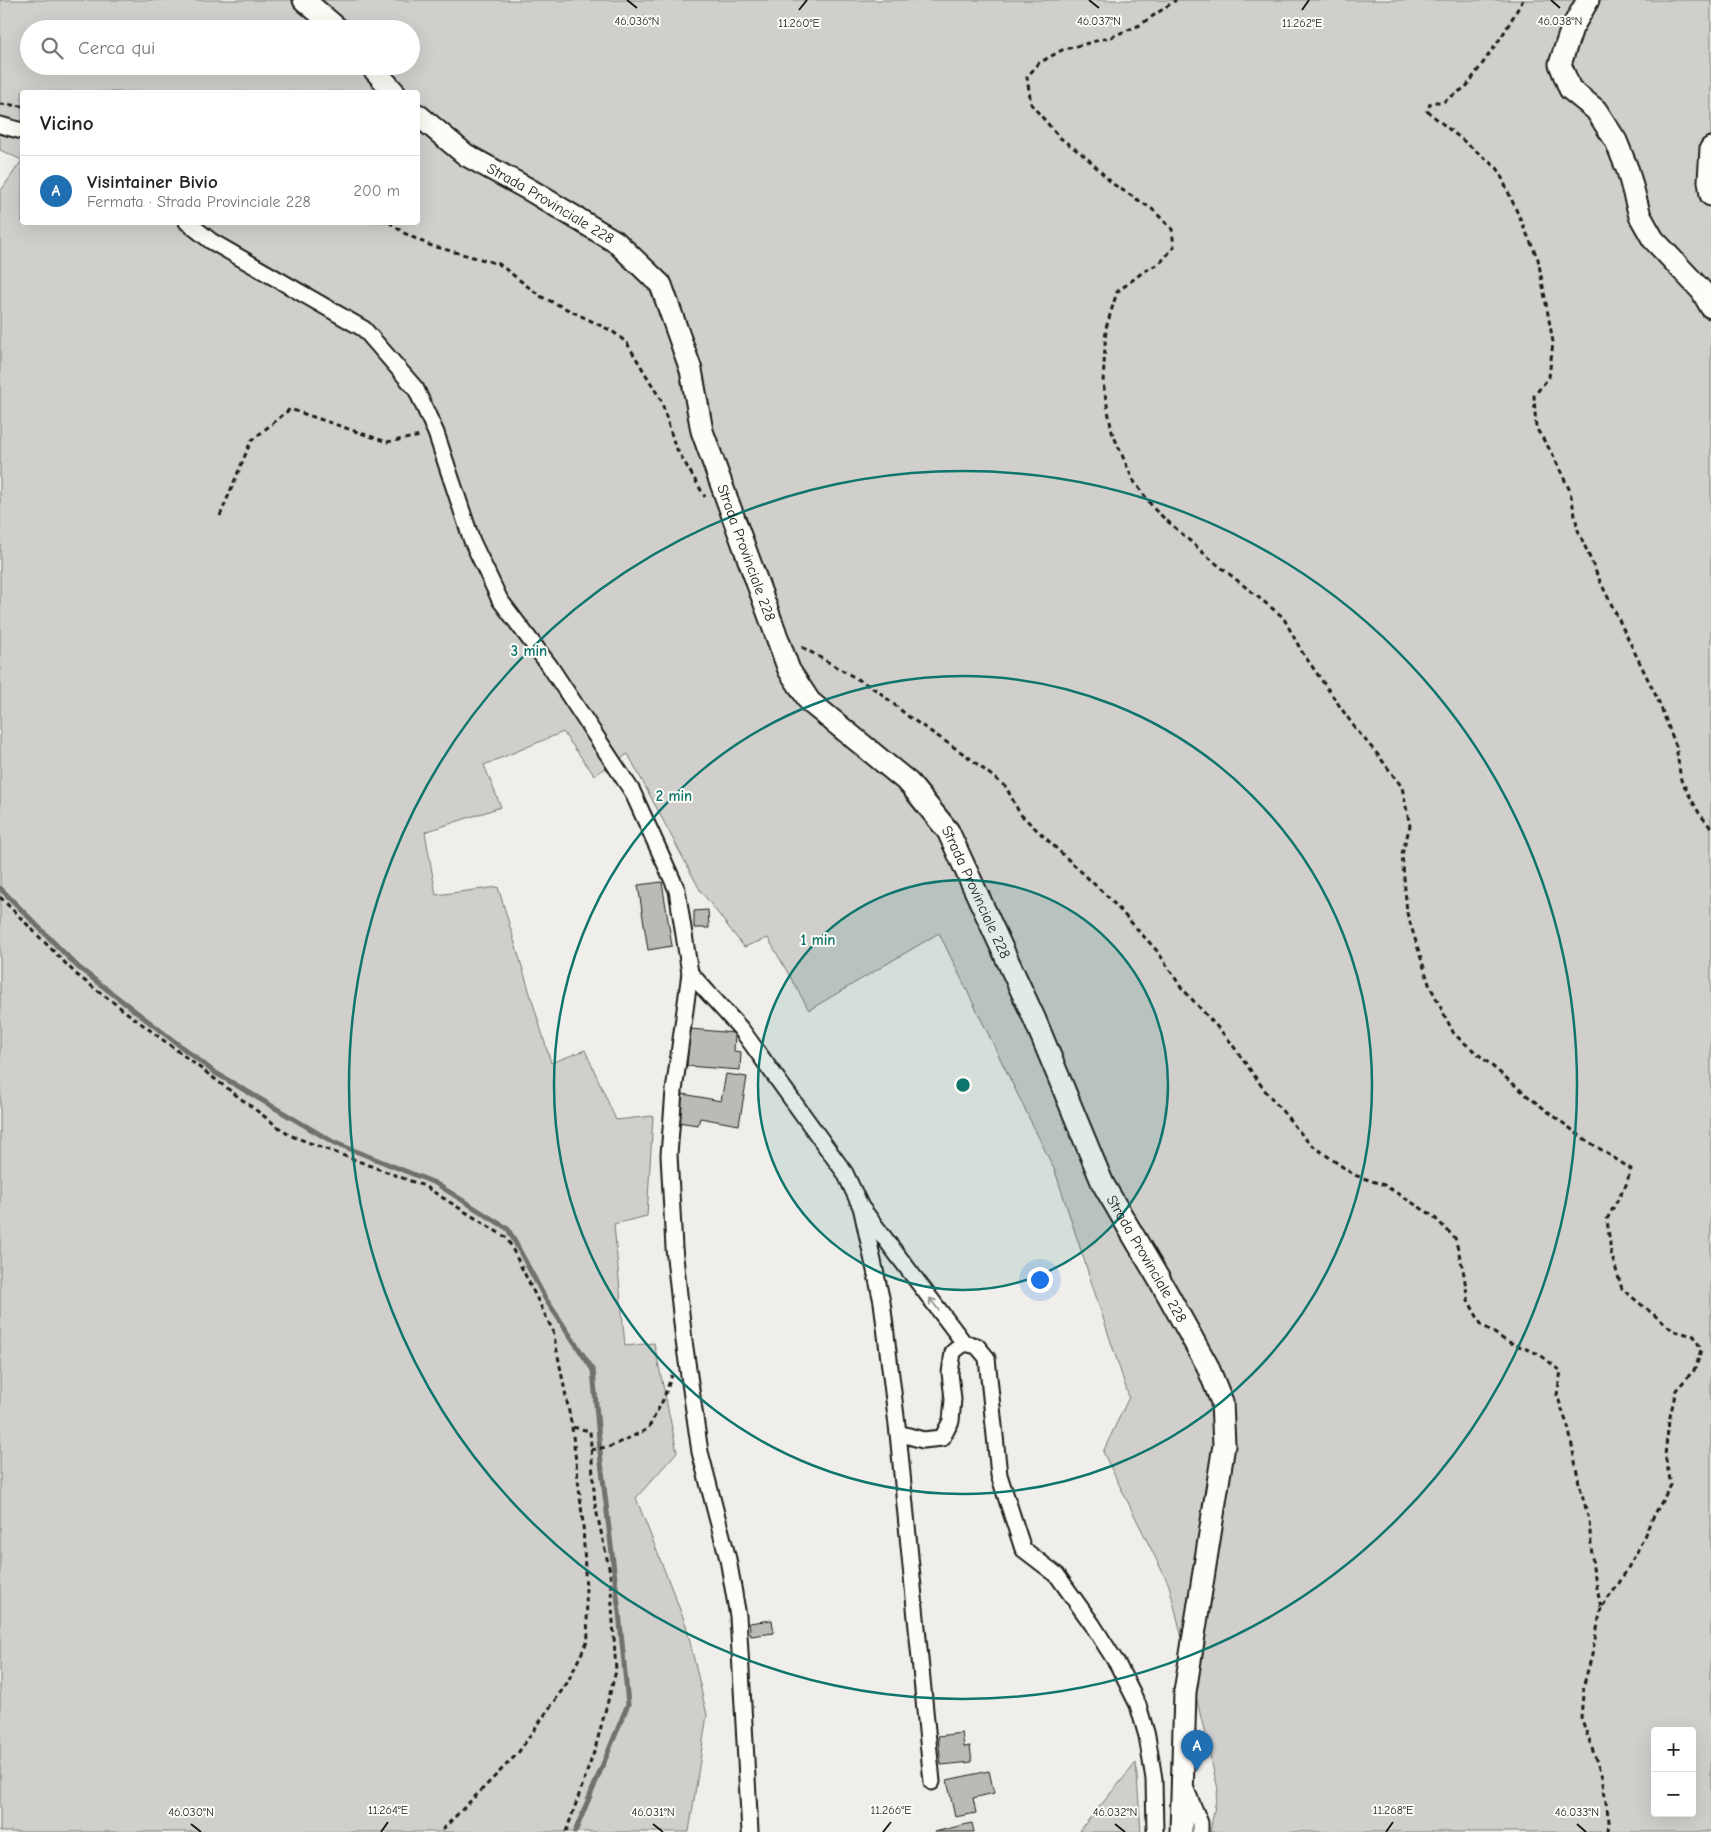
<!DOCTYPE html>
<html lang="it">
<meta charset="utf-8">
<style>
body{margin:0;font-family:"Comic Neue",sans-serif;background:#f6f6f6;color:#222}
.controls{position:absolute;right:15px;bottom:15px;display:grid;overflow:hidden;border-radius:5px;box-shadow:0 5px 20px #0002}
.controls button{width:45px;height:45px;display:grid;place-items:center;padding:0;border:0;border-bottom:1px solid #e0e0e0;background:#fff;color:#222;font:25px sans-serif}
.you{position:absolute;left:1039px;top:1279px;width:18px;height:18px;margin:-12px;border:4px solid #fff;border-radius:50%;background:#1a73e8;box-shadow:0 0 0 8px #1a73e833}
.badge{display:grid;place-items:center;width:32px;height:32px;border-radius:50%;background:#1f6fb2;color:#fff;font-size:16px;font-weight:700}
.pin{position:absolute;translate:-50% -41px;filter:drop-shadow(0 1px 2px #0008)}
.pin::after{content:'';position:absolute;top:26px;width:18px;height:15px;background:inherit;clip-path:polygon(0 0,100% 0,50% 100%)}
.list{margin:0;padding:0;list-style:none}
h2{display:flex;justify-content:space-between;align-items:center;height:65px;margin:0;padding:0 20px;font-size:21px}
h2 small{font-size:16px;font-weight:400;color:#767676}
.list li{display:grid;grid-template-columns:32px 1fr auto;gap:15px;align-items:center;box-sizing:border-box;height:70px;padding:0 20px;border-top:1px solid #e0e0e0}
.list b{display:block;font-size:19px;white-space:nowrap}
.list p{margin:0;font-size:16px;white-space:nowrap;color:#767676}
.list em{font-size:16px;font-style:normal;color:#767676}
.icon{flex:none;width:28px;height:28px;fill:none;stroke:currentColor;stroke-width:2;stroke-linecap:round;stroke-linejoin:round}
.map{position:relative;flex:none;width:1711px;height:1832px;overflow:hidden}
.search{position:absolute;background:#fff;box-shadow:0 5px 20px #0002;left:20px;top:20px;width:400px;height:55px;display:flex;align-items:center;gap:12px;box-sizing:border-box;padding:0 18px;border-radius:28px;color:#767676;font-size:19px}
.panel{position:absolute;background:#fff;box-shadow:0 5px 20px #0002;left:20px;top:90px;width:400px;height:135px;border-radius:5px}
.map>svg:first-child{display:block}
.green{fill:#d0cfcc;stroke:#767674;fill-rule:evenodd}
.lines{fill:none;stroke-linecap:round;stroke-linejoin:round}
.stream{stroke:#706f6d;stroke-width:5}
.building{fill:#bbbab6;stroke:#1c1c1c}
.street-casing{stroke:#1c1c1c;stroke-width:19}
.secondary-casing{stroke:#1c1c1c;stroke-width:25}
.path{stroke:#1c1c1c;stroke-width:3;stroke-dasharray:5 4;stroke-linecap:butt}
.street{stroke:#fdfcf7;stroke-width:15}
.secondary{stroke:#fdfcf7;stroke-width:21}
.oneway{stroke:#989794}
.ticks{fill:none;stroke:#1c1c1c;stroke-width:2}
.ring{fill:none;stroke:#0f766e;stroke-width:2.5}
.labels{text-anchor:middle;stroke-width:4;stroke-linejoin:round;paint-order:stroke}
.street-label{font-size:15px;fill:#1c1c1c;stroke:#fdfcf7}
.ticks-label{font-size:12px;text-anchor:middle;fill:#1c1c1c;stroke:#fdfcf7;stroke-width:4;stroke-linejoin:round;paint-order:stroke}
.centre{fill:#0f766e;stroke:#fdfcf7;stroke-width:2.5}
.ring-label{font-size:15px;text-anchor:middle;font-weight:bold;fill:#0f766e;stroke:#fdfcf7;stroke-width:4;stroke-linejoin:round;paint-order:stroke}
</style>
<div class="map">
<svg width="1711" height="1832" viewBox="0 0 1711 1832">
<rect width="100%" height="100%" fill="#f0eeea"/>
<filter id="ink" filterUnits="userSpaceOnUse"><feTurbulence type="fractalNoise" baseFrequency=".02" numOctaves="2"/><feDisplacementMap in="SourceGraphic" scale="10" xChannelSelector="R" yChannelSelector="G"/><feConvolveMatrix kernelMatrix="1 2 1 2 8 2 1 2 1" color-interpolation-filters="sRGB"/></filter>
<g filter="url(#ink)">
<g class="green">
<polygon points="0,0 296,0 330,29 29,29 29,66 364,66 387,92 22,92 22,222 418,222 418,121 612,246 657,288 784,672 906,787 943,834 1217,1403 1218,1445 1186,1654 1169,1585 1103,1452 1129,1397 1055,1171 939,933 809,1010 768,938 744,947 700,890 628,754 594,775 563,732 484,765 501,807 425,832 436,895 498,887 551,1063 585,1050 616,1120 653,1116 647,1216 614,1224 625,1346 654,1343 677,1452 636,1498 686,1625 707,1715 689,1832 0,1832 0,192 22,160 0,150"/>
<path d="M311 0H1711V1832H1210L1218 1789 1192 1680 1227 1401 1107 1182 952 828 814 699 794 668 707 430 666 282 469 151 418 108V92H401L378 66H411V29H346ZM1655 1731H1692V1813H1655Z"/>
<polygon points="1136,1763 1141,1832 1079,1832 1080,1830"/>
</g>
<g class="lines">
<polyline class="stream" points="0,888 78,967 214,1072 333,1142 435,1183 508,1229 545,1298 593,1370 601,1462 619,1612 628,1704 575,1832"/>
</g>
<g class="building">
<polygon points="662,882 672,946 648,950 638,885"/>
<polygon points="708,910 709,928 694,928 694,911"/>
<polygon points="690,1029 735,1033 734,1051 741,1052 740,1070 687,1066"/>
<polygon points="726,1074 747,1077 739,1125 700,1118 698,1125 678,1122 683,1094 721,1101"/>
<polygon points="772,1620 774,1633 751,1636 749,1623"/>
<polygon points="962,1733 964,1747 970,1746 972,1762 941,1765 938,1736"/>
<polygon points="989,1771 994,1793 973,1798 976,1813 955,1817 947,1780"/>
<polygon points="972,1823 974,1832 934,1832"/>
</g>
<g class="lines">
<defs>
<g id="street">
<polyline points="0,125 22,131"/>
<polyline points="187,222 211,241 364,329 416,389 436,433 472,541 500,600 549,665 632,791 677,890 690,973 674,1091 669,1155 674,1248 684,1341 700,1452 728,1559 738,1616 750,1832"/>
<polyline points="690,973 741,1029 845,1173 861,1207 964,1343 977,1346 987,1358 999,1475 1023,1549 1057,1575 1092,1624 1118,1665 1138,1705 1147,1736 1154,1779 1155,1832"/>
<polyline points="862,1211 882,1302 898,1433 923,1440 942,1438 951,1421 953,1399 950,1373 953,1352 964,1343"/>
<polyline points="898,1433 932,1782"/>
<polyline points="1185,1787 1200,1823 1200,1832"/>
</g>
<g id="secondary">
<polyline points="304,0 338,29"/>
<polyline points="1588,0 1572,28 1560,64 1570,89 1596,110 1616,141 1628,171 1640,216 1653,239 1702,291 1711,307"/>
<polyline points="371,66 394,92"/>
<path id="s1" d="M418 115 466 155 530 190 616 242 661 285 691 370 702 431 789 670 810 702 909 783 948 831 1035 1020 1103 1184 1167 1293 1207 1365 1222 1402 1224 1445 1185 1692 1181 1832"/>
<polyline points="1711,148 1709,181 1711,195"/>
</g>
</defs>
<use href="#street" class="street-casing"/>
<use href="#secondary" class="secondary-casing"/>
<g class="path">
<polyline points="1523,0 1502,36 1466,87 1443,102 1431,102 1427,111 1498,169 1538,259 1553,342 1549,377 1534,396 1536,428 1552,453 1570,491 1578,530 1598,577 1658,700 1676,746 1681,780 1699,813 1711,828"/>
<polyline points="0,104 22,106"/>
<polyline points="389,222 404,233 429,245 499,264 540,296 612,331 627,343 661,400 675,446 705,497"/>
<polyline points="220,516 251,441 290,409 387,442 421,436"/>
<polyline points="802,647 878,691 909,717 967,756 1006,787 1020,814 1109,898 1158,952 1181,987 1229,1040 1263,1088 1309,1143 1354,1175 1384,1185 1432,1215 1455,1238 1463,1269 1468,1300 1481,1324 1506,1341 1539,1354 1561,1371 1557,1395 1569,1430 1579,1483 1589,1520 1593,1568 1601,1608 1618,1585 1636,1554 1651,1521 1671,1485 1665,1455 1669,1421 1676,1390 1696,1368 1701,1349 1694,1336 1674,1331 1622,1289 1611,1253 1607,1219 1626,1185 1631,1169 1583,1138 1530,1098 1454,1034 1429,984 1407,913 1402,854 1410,826 1402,787 1378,755 1355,728 1302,652 1283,617 1208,557 1155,510 1133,480 1112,432 1103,383 1106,328 1117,292 1143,272 1160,263 1174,247 1172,229 1152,209 1113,184 1086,157 1059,137 1031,104 1027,77 1039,63 1062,50 1111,37 1140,25 1176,0"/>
<polyline points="0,897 77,975 289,1135 424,1186 507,1238 553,1331 572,1427 583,1523 588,1640 567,1683 518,1753 440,1832"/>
<polyline points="591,1450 612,1446 648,1429 663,1400 672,1375"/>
<polyline points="1601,1608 1592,1655 1584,1684 1581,1717 1602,1777 1609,1821 1608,1832"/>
<polyline points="566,1832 595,1749 616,1671 610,1572 595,1505 590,1431 572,1427"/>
</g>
<use href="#street" class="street"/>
<use href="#secondary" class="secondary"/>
</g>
<defs><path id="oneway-shaft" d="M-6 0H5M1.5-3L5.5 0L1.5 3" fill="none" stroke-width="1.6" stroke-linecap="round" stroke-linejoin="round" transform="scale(1.25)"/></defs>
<use class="oneway" href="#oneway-shaft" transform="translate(934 1304) rotate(-127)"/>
</g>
<path class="ticks" d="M627 0 637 8M1089 0 1099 8M1551 0 1560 8M799 10 807 0M1302 10 1309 0M191 1824 201 1832M653 1824 663 1832M1115 1824 1125 1832M1577 1824 1586 1832M381 1832 388 1822M883 1832 891 1822M1386 1832 1393 1822"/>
<circle cx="963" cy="1085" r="205" fill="#0f766e" fill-opacity=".12"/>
<g class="ring">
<circle cx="963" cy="1085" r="205"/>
<circle cx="963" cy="1085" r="409"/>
<circle cx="963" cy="1085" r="614"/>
</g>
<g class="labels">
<g class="street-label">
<text dy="5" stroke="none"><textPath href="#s1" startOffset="160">Strada Provinciale 228</textPath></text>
<text dy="5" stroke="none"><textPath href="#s1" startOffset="580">Strada Provinciale 228</textPath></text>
<text dy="5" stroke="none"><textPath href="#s1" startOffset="1000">Strada Provinciale 228</textPath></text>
<text dy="5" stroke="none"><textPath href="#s1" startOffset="1405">Strada Provinciale 228</textPath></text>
</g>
</g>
<g class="ticks-label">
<text x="637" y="25">46.036°N</text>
<text x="1099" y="25">46.037°N</text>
<text x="1560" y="25">46.038°N</text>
<text x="799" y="27">11.260°E</text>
<text x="1302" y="27">11.262°E</text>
<text x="388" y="1814">11.264°E</text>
<text x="891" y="1814">11.266°E</text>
<text x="1393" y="1814">11.268°E</text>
<text x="191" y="1816">46.030°N</text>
<text x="653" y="1816">46.031°N</text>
<text x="1115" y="1816">46.032°N</text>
<text x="1577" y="1816">46.033°N</text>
</g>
<circle cx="963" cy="1085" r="8" class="centre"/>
<g class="ring-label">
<text x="529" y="656">3 min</text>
<text x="674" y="801">2 min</text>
<text x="818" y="945">1 min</text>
</g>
</svg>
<div class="controls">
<button>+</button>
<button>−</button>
</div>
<div class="you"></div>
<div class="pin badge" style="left:1197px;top:1771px">A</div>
<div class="search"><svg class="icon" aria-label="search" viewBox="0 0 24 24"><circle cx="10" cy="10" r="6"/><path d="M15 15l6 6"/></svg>Cerca qui</div>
<section class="panel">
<h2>Vicino<small></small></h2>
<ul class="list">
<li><span class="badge">A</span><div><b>Visintainer Bivio</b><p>Fermata · Strada Provinciale 228</p></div><em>200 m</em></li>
</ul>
</section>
</div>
